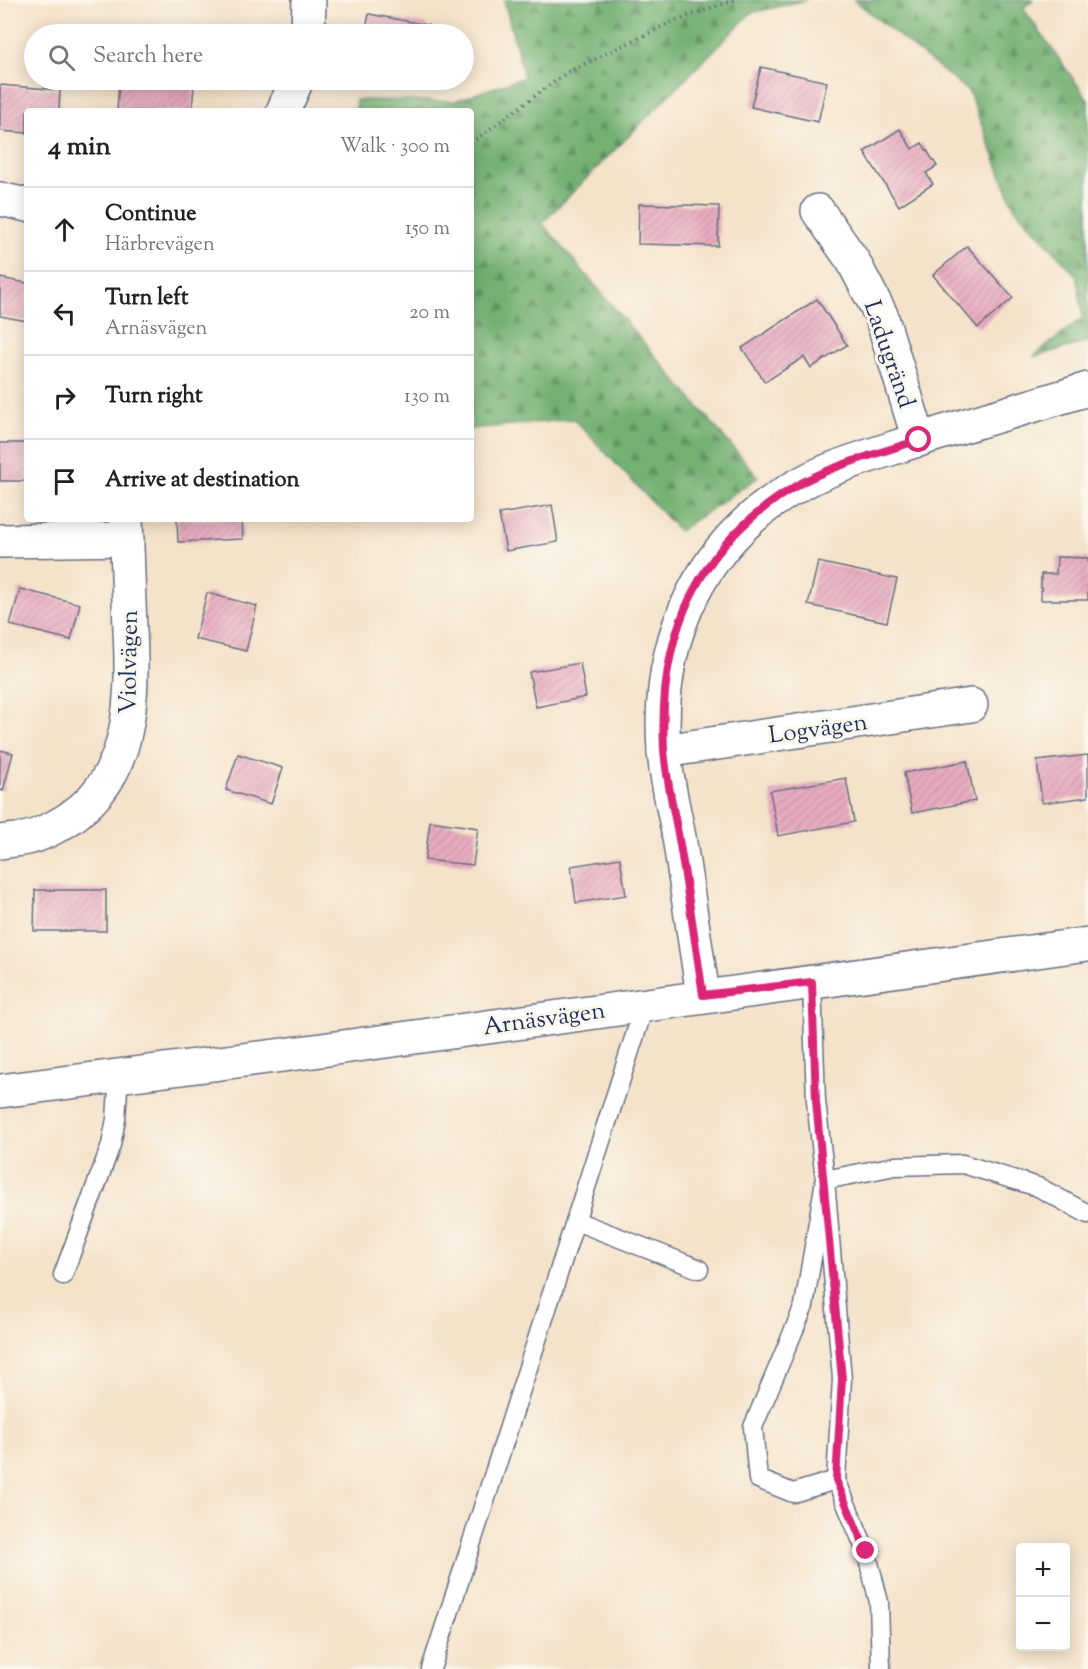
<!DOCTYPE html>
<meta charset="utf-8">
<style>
body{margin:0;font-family:"Sorts Mill Goudy",serif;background:#f6f6f6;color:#202124}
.controls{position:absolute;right:18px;bottom:18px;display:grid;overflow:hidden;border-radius:6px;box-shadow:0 3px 15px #0003}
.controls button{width:54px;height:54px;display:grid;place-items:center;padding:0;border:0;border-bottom:2px solid #e0e0e0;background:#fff;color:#202124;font:30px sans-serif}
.stop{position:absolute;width:18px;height:18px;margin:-14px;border:4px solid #db2777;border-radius:50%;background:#fff}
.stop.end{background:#db2777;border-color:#fff;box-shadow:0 2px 6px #0008}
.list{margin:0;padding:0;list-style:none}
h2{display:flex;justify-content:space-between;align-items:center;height:78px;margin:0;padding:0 24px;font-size:26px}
h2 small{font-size:20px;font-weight:400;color:#757577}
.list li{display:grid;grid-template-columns:39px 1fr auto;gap:18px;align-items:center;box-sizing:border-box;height:84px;padding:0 24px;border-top:2px solid #e0e0e0}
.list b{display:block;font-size:22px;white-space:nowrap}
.list p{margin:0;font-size:20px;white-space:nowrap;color:#757577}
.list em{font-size:20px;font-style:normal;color:#757577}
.icon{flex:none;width:33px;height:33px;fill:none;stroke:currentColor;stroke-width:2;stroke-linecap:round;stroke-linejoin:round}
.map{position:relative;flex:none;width:1088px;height:1669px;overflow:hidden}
.search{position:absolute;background:#fff;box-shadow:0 3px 15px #0003;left:24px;top:24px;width:450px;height:66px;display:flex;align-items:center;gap:15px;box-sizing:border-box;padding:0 21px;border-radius:33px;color:#757577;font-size:22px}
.panel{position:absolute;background:#fff;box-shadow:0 3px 15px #0003;left:24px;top:108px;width:450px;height:414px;border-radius:6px}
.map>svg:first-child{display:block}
.forest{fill:url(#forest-firs);stroke:#477068;stroke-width:1.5}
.building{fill:url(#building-hatch)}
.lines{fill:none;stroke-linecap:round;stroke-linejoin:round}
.service-casing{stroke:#676e83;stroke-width:21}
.minor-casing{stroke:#676e83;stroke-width:36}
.tertiary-casing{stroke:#676e83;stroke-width:36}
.path{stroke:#676e83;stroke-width:4;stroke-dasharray:1.5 4.5;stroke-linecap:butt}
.service{stroke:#fff;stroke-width:18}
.minor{stroke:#fff;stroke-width:33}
.tertiary{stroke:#fff;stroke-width:33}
.route{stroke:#db2777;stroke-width:8}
.labels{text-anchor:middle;stroke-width:6;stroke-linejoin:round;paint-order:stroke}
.street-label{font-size:24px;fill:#1b2f5e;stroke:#fbf7ec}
</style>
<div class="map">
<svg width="1088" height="1669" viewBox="0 0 1088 1669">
<defs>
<pattern id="forest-firs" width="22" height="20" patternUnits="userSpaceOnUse" patternTransform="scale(1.5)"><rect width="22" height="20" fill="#73b172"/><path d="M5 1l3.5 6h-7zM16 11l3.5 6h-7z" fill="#5e9061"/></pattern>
<pattern id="building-hatch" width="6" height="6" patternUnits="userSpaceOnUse" patternTransform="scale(1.5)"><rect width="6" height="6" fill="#e8acbf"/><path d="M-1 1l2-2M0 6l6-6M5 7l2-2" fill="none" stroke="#c694a7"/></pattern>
</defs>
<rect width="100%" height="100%" fill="#fbf7ec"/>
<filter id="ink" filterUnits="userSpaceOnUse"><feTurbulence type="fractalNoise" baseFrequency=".0167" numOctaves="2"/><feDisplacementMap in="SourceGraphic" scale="12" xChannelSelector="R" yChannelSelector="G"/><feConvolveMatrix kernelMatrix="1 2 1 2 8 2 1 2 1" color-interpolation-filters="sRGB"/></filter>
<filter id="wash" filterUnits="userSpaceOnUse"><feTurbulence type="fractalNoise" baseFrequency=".008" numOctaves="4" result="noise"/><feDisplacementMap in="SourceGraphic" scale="24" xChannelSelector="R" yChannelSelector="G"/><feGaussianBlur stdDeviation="1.35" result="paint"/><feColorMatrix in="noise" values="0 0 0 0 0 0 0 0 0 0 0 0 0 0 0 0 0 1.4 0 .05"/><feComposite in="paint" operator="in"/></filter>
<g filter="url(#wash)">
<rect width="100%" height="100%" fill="#f4e2c9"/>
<g class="forest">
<polygon points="504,0 806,0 751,13 542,223 758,477 679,531 574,419 471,429 471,111 356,111 356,100 455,101 524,77"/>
<polygon points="854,0 1033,0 1023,8 1088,100 1088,342 1033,357 1083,317 1076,275 1014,207 969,92"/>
</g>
<g id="blocks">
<g class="building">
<polygon points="369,14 428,25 426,34 365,34"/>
<polygon points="761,67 827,82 818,122 751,107"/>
<polygon points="119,81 194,86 192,111 117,111"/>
<polygon points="0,85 60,90 59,111 27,111 27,133 0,131"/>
<polygon points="900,129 912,149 922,143 937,166 926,173 933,184 899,206 864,152"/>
<polygon points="639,204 719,206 718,246 638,244"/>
<polygon points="967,246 1013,298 978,328 933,275"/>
<polygon points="0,278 27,283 27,321 0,316"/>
<polygon points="817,299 847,345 811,368 804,357 765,382 742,348"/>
<rect x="0" y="443" width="27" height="38"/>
<polygon points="552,505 558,542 506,551 499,514"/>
<polygon points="177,519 242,519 243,539 178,542"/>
<polygon points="1057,557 1088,558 1088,600 1041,600 1041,574 1056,574"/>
<polygon points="818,562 897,579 887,622 808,605"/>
<polygon points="20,589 80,604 71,640 10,625"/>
<polygon points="207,593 257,606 246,651 195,639"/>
<polygon points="580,663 586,697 536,707 529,672"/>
<polygon points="0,750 13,753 3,791 0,790"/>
<polygon points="238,754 283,768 271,804 226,790"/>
<polygon points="1088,755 1088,797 1042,803 1037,761"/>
<polygon points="967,761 975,801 912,813 904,773"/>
<polygon points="846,778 854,822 778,836 770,791"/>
<polygon points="430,821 478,828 473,865 425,860"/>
<polygon points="620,858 626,895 576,903 571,866"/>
<polygon points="35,890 106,890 106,931 34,931"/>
</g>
</g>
</g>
<g filter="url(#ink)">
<use href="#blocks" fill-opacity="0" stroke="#676e83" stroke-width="1.5"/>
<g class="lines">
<defs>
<g id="service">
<polyline points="812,982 816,1101 825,1180 804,1306 753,1427 758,1479 793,1493 836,1480 842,1379 825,1180 895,1166 963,1164 1038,1187 1088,1214"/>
<polyline points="576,1221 699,1269"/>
<polyline points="63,1275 111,1145 116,1119 119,1075"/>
<polyline points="836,1480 866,1551 879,1602 881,1669"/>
<polyline points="431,1669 645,1004"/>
</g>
<g id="minor">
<polyline points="308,34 309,0"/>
<polyline points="283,111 297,80"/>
<polyline points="0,199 27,205"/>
<polyline points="818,211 853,261 881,315 919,440"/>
<polyline points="0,541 127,539"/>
<polyline points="664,751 971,705"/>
<path d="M0 842C13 840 28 840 40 834 131 796 134 715 130 629 129 592 127 556 126 519"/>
<path d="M703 995C695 945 688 894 680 843 675 812 666 781 664 750 656 636 702 537 804 482 832 467 863 458 893 448 957 427 1023 409 1088 389"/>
</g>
<polyline id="tertiary" points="0,1091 314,1051 1088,944"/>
</defs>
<use href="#service" class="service-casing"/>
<use href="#minor" class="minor-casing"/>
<use href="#tertiary" class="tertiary-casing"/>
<polyline class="path" points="471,143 566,73 674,21 734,0"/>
<use href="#service" class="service"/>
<use href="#minor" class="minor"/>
<use href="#tertiary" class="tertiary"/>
</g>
</g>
<g class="lines" filter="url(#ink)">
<path class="route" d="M866 1551 836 1480 842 1379 816 1101 812 982 703 995C696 947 689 899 681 851 676 818 666 782 664 748 658 631 699 541 803 482 839 463 880 453 919 440"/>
</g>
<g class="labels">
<g class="street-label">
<text transform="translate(890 354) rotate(71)" y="8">Ladugränd</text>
<text transform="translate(128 662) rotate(-89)" y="8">Violvägen</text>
<text transform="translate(818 728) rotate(-8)" y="8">Logvägen</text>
<text transform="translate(544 1018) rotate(-8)" y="8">Arnäsvägen</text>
</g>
</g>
</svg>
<div class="controls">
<button>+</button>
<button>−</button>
</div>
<div class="stop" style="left:919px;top:440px"></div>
<div class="stop end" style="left:866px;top:1551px"></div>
<div class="search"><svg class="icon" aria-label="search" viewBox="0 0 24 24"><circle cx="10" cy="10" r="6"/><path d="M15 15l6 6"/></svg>Search here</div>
<section class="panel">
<h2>4 min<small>Walk · 300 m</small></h2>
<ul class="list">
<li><svg class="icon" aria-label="ahead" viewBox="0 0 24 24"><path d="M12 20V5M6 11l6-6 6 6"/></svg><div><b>Continue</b><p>Härbrevägen</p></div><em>150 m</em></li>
<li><svg class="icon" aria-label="left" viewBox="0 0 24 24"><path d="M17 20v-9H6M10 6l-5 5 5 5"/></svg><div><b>Turn left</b><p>Arnäsvägen</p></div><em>20 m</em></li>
<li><svg class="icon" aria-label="right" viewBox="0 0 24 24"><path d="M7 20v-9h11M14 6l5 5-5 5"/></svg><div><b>Turn right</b></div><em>130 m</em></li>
<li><svg class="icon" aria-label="arrive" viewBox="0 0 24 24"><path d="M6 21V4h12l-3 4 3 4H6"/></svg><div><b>Arrive at destination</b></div></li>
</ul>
</section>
</div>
